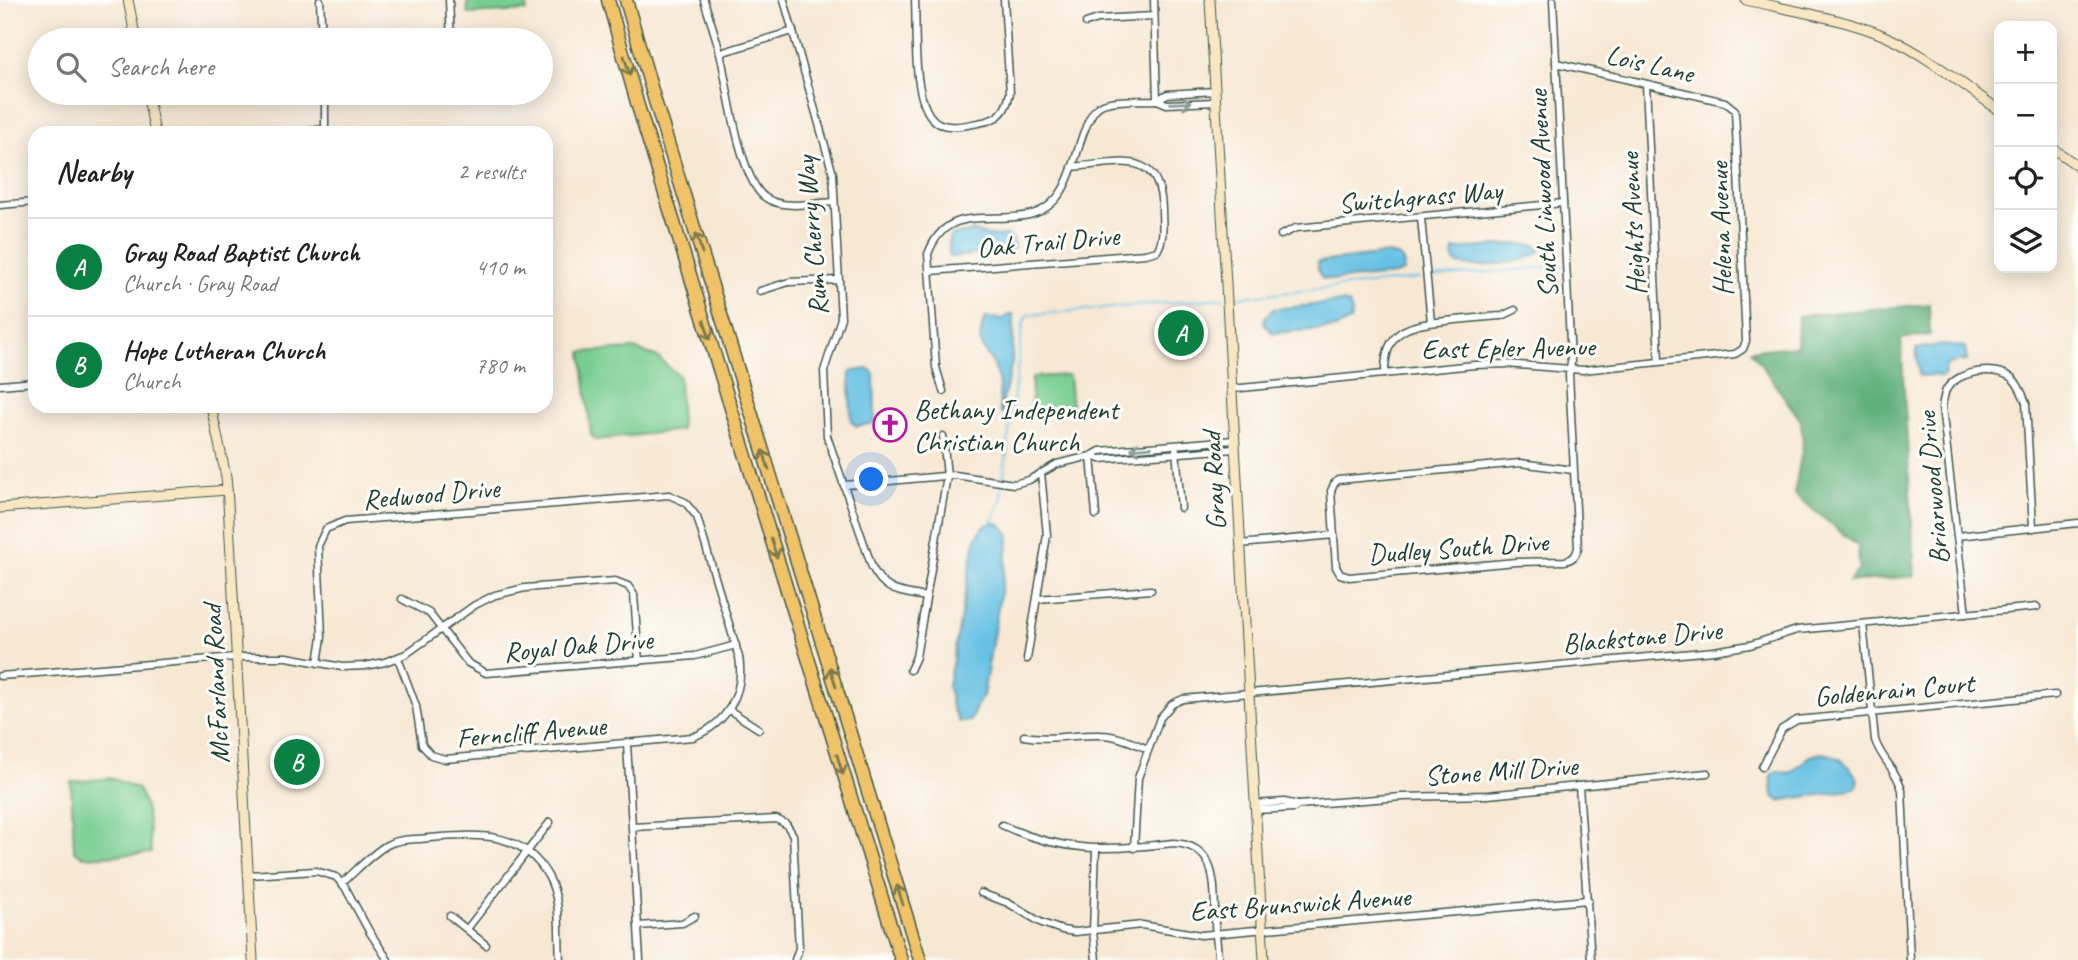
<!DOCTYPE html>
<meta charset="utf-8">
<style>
body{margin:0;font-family:Caveat,sans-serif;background:#f2f2f2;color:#222}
.controls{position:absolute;right:21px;top:21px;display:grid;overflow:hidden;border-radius:14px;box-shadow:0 4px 18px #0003}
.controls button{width:63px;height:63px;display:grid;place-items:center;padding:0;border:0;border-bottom:2px solid #e0e0e0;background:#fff;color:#222;font:35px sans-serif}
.you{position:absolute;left:872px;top:480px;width:24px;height:24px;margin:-18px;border:5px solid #fff;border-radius:50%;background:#1a73e8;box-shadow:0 0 0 10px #1a73e833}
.badge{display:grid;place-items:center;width:46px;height:46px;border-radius:50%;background:#0b8043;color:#fff;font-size:23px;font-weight:700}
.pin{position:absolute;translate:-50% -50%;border:4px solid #fff;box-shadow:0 2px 7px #0006}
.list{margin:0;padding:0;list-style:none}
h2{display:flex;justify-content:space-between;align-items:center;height:91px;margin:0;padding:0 28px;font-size:30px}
h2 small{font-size:23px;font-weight:400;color:#767676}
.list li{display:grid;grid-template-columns:46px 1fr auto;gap:21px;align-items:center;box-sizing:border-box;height:98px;padding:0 28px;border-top:2px solid #e0e0e0}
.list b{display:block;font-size:26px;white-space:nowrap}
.list p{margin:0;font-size:23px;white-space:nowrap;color:#767676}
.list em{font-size:23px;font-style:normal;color:#767676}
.icon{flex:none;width:38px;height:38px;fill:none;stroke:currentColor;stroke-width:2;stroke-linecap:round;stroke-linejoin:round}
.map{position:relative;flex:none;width:2078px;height:960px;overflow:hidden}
.search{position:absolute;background:#fff;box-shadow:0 4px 18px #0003;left:28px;top:28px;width:525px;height:77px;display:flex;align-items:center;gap:18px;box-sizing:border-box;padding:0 24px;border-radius:38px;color:#767676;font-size:26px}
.panel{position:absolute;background:#fff;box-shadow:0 4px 18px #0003;left:28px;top:126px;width:525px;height:287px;border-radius:21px}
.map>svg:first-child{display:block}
.green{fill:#77cd91;stroke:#4b8562;stroke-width:2}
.forest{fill:#61b07b;stroke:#407658;stroke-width:2}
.water{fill:#66c1e4;stroke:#427f8c;stroke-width:2}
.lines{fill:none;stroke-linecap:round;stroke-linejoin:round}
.stream{stroke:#66c1e4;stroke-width:2}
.street-casing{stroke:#3f574c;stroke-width:9}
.secondary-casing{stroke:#3f574c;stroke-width:11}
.highway-casing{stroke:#3f574c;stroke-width:15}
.street{stroke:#fff;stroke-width:6}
.secondary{stroke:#f9e7c3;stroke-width:9}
.highway{stroke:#f0c369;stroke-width:12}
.oneway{stroke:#7d794c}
.oneway2{stroke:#8f9e9a}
.labels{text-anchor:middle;stroke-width:6;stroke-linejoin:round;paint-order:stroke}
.street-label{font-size:28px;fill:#1f3d34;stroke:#fdfcf7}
.poi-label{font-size:28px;fill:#1f3d34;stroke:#fdfcf7;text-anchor:start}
</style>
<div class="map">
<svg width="2078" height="960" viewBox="0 0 2078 960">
<rect width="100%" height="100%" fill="#fdfcf7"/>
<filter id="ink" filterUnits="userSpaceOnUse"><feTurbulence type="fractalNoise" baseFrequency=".0143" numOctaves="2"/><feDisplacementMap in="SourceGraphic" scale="14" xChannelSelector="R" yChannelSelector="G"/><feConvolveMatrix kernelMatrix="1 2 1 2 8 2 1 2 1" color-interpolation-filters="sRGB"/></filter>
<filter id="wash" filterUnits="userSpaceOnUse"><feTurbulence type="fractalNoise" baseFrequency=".00686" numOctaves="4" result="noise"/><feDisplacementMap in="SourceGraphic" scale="28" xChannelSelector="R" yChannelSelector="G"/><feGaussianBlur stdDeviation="1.57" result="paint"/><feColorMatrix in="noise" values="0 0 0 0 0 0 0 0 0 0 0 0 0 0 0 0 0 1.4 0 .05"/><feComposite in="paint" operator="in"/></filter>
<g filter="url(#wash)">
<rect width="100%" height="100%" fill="#f7e8d4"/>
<g class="green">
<polygon points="467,0 527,0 527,11 468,14"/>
<polygon points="633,349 656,356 679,376 681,430 596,440 591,435 582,352"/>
<polygon points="1069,375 1072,408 1031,410 1032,377"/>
<path d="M111 778 138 789C149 809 149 830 151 853L83 857 74 850 71 782Z"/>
</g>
<polygon class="forest" points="1929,304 1930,335 1901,339 1915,576 1849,582 1859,569 1858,546 1794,494 1803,445 1801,421 1751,350 1797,346 1798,316"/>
<g class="water">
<polygon points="975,231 988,236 1008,235 1013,239 1014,247 1011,251 1002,253 949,257 949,238 951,235"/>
<path d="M1515 244 1535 245 1541 250C1528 263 1472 270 1455 263L1453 258 1454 250Z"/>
<polygon points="1387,254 1398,256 1403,261 1404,271 1395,275 1333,280 1322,278 1318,271 1318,262"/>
<polygon points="1341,302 1349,304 1352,313 1350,321 1336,328 1273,333 1264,324 1265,317 1274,309"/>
<path d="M1010 314H1013L1014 318 1012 362 1003 400V413H1001C998 401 1001 387 997 374 989 346 972 354 985 318L1003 319Z"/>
<polygon points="1939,345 1965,347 1967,361 1950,363 1946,366 1944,376 1940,377 1936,375 1919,376 1916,349"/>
<polygon points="869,369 874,373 875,420 871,424 856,426 851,421 850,374 852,371"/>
<path d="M992 522 1000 524 1010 535 983 696C975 704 975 712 970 721L959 722 952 708 948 686 975 541 982 528Z"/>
<path d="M1822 753C1841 756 1847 763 1858 779L1856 787C1835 796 1804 795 1780 801L1773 796 1771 775 1778 771 1790 773 1810 756Z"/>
</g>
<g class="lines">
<g class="stream">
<polyline points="1435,277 1563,266"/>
<polyline points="1230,298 1419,279"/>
<polyline points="1003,481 1023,324 1028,315 1224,298"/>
<polyline points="992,522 1001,500 1002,486"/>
</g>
</g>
</g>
<g filter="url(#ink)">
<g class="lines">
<defs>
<g id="street">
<polyline points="320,0 322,40"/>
<polyline points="449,0 451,40"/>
<path d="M704 0C710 21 718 41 722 62 728 91 741 183 766 198 784 210 813 203 834 202"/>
<path d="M784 0 833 174 841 318 824 371 827 436 872 567C885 593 900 592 926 597"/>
<path d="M915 0C917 29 910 111 940 124 952 129 966 125 978 123 998 120 1006 113 1010 93L1004 0"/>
<path d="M1553 0 1571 362 1569 375 1578 548C1576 556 1573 559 1565 561L1516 562 1349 577 1340 574 1336 567 1331 491 1334 484 1338 480 1520 463 1573 470"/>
<polyline points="1086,23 1098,19 1154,16"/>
<polyline points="720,53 793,31"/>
<polyline points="1646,84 1659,361"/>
<polyline points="1215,91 1167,94 1157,100 1167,104 1215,102"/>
<polyline points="455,93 455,94"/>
<polyline points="297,133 325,129 325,93"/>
<polyline points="0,205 35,202"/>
<polyline points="1421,218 1431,322"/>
<polyline points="1281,235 1296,228 1563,203"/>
<path d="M930 271 1145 254 1157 251C1165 238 1162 224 1162 209 1160 147 1117 164 1072 167"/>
<polyline points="760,291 789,282 839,280"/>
<path d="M1385 374C1384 329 1409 325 1446 321 1465 319 1484 317 1502 316L1515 310"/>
<polyline points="0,385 35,382"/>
<polyline points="1231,389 1474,365 1506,364 1583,370 1735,354 1743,349 1746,341 1735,110 1725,102 1556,63"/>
<path d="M943 391 936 367 928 254C947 203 988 224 1029 215 1067 206 1072 166 1083 134 1087 125 1090 113 1099 106 1110 98 1143 101 1157 100L1154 0"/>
<polyline points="1234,440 1100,451 1091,456 1100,459 1234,449"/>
<polyline points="1176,450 1181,508"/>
<polyline points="845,485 955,475 1014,484 1029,480 1057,464 1091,456 1096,515"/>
<polyline points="1957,536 2078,523"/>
<polyline points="1240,544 1334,535"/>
<polyline points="402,599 429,613 468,663 486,673 695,656 736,645"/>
<polyline points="1037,599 1151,590"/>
<path d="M1966 614 1942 407C1943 402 1944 395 1946 390 1957 371 1995 365 2012 378 2019 384 2023 395 2026 403L2033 528"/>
<path d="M1863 624 1875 740C1881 759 1897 770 1902 790L1910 960"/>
<polyline points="1027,659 1047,535 1041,473"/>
<path d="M318 663 322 637 318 546 326 529 345 521 669 495 685 502 697 517 739 657C745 693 727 724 693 737L445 759 431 755 422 745 416 706 398 658"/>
<polyline points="910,670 916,657 947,476 943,436"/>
<polyline points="0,676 237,657 287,657 342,667 365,666 385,662 406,654 475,605 495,595 525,588 615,581 628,586 634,595 639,661"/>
<polyline points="729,710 759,729"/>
<path d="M1024 736C1050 741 1075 734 1101 735 1117 735 1133 743 1148 749"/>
<polyline points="627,744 640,960"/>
<polyline points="1762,767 1782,729 1797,720 2055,695"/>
<polyline points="1579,786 1591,960"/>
<polyline points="1255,804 1284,802 1298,805 1294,808 1256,810"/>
<polyline points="1298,805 1402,797 1488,795 1707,773"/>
<path d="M1002 825C1061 853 1110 851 1173 843 1219 845 1214 887 1215 921 1215 934 1218 947 1218 960"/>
<polyline points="633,827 776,819 786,824 793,835 799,948 795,960"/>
<polyline points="1134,848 1138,778 1160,718 1172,704 1183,699 1714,651 1750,645 1797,630 2037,607"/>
<polyline points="249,875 316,871 336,877 345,887 369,931 388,960"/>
<path d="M342 883C356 871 371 854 387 845 399 838 416 840 429 838 475 835 521 828 548 876 562 900 558 933 560 960"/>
<polyline points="981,893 1008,903 1042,923 1062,930 1075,932 1142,925 1201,935 1588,900"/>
<polyline points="450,916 486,945"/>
<polyline points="638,926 682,923 695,916"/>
<polyline points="467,929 550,822"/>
<polyline points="1096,960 1093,931 1096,849"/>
</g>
<g id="secondary">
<polyline points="128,0 136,40"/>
<polyline points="1210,0 1264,960"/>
<path d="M1746 0C1789 10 1847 19 1887 37 1927 55 1963 85 1999 110"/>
<polyline points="147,93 155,133"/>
<polyline points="2052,148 2078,166"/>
<polyline points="211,406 226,477 228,502 253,960"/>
<polyline points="0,508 227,490"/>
</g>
<g id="highway">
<polyline points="608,0 638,106 901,960"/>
<polyline points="626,0 655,101 920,960"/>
</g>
</defs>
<use href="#street" class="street-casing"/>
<use href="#secondary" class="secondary-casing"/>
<use href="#highway" class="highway-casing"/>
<use href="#street" class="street"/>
<use href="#secondary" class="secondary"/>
<use href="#highway" class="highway"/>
</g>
<defs><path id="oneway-shaft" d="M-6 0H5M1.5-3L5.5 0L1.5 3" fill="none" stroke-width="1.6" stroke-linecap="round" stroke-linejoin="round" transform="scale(1.75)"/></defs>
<g class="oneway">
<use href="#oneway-shaft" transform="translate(627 66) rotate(74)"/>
<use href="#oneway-shaft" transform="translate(699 243) rotate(-107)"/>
<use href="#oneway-shaft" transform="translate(707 330) rotate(73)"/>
<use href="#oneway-shaft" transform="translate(766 460) rotate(-107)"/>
<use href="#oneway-shaft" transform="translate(774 548) rotate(73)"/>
<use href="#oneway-shaft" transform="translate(833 677) rotate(-107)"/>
<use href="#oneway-shaft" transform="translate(840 765) rotate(73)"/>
<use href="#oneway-shaft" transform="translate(900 895) rotate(-107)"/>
</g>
<g class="oneway2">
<use href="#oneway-shaft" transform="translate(1181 103) rotate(-2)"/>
<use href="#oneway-shaft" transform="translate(1141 448) rotate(175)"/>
</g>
</g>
<defs>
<symbol id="church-ring" viewBox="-11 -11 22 22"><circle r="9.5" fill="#fdfcf7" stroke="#b5179e" stroke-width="1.5"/><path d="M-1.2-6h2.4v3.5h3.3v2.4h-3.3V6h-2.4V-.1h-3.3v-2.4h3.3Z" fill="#b5179e"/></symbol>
</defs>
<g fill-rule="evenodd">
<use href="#church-ring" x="871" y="406" width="38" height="38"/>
</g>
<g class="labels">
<g class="street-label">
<text transform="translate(1650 63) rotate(13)" y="10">Lois Lane</text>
<text transform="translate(1542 194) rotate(-93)" y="10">South Linwood Avenue</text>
<text transform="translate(1420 196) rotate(-5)" y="10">Switchgrass Way</text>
<text transform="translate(1632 224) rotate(-93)" y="10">Heights Avenue</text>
<text transform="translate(1720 229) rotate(-92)" y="10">Helena Avenue</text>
<text transform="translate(811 236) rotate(-95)" y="10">Rum Cherry Way</text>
<text transform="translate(1048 241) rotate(-5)" y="10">Oak Trail Drive</text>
<text transform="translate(1508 347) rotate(-1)" y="10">East Epler Avenue</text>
<text transform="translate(1213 481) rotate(-93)" y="10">Gray Road</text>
<text transform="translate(1932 488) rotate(-95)" y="10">Briarwood Drive</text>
<text transform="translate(431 493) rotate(-5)" y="10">Redwood Drive</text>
<text transform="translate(1458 547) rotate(-4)" y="10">Dudley South Drive</text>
<text transform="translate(1642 636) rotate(-5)" y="10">Blackstone Drive</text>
<text transform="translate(578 645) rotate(-5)" y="10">Royal Oak Drive</text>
<text transform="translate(215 684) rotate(-93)" y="10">McFarland Road</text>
<text transform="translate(1894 689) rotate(-5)" y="10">Goldenrain Court</text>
<text transform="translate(531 731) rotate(-5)" y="10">Ferncliff Avenue</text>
<text transform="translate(1501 770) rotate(-4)" y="10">Stone Mill Drive</text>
<text transform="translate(1300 903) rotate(-4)" y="10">East Brunswick Avenue</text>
</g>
<g class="poi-label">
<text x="914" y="419">Bethany Independent<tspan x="914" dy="32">Christian Church</tspan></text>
</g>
</g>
</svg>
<div class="controls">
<button>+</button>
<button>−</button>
<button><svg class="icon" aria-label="locate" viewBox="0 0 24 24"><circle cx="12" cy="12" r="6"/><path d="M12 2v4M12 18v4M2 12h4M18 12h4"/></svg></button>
<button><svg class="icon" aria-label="layers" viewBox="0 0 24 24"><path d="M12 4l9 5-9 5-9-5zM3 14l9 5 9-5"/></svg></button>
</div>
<div class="you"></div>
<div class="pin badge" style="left:1181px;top:333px">A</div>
<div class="pin badge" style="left:297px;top:762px">B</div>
<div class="search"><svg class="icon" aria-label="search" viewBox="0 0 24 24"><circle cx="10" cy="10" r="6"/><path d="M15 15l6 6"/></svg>Search here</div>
<section class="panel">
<h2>Nearby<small>2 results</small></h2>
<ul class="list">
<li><span class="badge">A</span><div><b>Gray Road Baptist Church</b><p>Church · Gray Road</p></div><em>410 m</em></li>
<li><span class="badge">B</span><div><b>Hope Lutheran Church</b><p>Church</p></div><em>780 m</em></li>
</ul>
</section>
</div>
